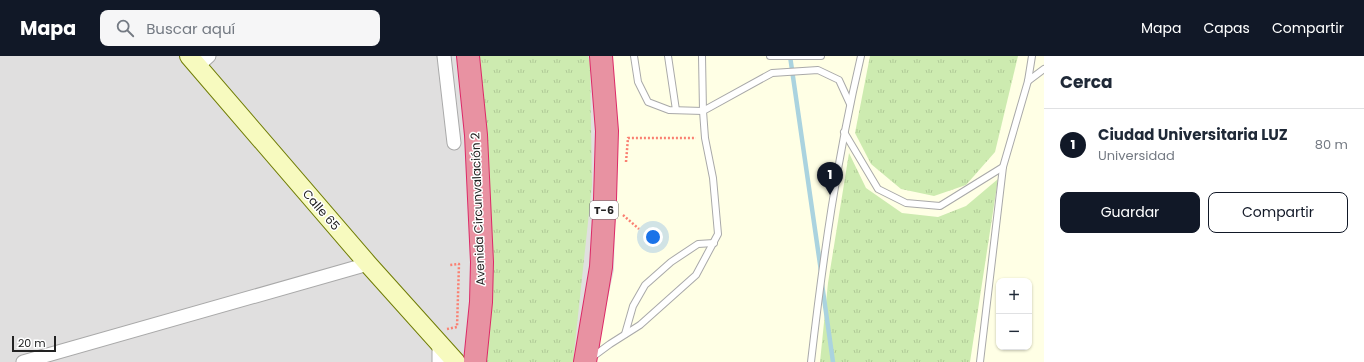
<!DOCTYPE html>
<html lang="es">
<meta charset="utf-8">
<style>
body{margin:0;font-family:Poppins,sans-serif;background:#f6f6f7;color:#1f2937}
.controls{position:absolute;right:12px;bottom:12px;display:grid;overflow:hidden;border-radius:8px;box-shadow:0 1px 3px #0004}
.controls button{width:36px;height:36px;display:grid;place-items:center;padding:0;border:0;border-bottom:1px solid #e0e1e3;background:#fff;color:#1f2937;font:20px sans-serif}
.scale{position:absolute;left:12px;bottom:10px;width:44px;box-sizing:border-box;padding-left:4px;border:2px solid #222;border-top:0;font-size:11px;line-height:14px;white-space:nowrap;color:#222;-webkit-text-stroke:3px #fff;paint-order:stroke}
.you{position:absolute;left:653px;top:181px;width:14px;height:14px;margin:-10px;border:3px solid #fff;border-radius:50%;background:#1a73e8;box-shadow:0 0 0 6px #1a73e833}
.badge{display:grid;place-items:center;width:26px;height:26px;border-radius:50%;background:#111827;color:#fff;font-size:13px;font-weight:700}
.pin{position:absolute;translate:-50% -33px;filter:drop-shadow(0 1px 2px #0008)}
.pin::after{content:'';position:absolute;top:21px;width:14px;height:12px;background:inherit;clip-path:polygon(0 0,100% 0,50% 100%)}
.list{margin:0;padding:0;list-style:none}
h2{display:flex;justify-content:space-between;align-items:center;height:52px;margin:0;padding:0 16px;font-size:17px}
h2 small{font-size:13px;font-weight:400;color:#747a83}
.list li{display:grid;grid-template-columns:26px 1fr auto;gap:12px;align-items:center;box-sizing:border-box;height:72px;padding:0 16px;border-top:1px solid #e0e1e3}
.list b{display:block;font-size:15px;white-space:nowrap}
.list p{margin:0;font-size:13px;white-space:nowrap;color:#747a83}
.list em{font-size:13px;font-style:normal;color:#747a83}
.actions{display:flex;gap:8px;padding:12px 16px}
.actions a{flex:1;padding:9px 0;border:1px solid #111827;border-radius:8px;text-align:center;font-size:14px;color:#111827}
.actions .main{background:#111827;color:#fff}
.icon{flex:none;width:22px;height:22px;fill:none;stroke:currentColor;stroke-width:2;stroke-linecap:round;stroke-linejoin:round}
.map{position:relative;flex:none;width:1044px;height:306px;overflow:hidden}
header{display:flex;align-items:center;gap:24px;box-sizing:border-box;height:56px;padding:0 20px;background:#111827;color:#fff}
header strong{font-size:19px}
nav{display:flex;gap:22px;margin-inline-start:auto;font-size:14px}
.search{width:280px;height:36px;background:#f6f6f7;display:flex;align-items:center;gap:10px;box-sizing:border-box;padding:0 14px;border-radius:8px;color:#747a83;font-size:15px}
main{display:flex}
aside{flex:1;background:#fff}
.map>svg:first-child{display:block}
.residential{fill:#e0dfdf;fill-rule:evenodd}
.education{fill:#ffffe5;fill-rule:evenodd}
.grass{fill:url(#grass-tufts)}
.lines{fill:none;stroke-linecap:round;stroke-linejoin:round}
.stream{stroke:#aad3df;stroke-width:4.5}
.lane-casing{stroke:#a9a9a9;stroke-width:8}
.street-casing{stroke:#a9a9a9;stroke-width:15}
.secondary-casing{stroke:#707d05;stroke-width:20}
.highway-casing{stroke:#dc2a67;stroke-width:24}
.path{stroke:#fa8072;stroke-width:2.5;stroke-dasharray:2 2;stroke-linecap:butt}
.lane{stroke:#fff;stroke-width:6}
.street{stroke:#fff;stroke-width:13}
.secondary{stroke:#f7fabf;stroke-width:18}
.highway{stroke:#e892a2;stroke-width:22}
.labels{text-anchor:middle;stroke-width:3;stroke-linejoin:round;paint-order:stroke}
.shield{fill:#fff;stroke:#646464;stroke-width:1}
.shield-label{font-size:11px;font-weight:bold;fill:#222}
.street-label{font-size:12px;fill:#222;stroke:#fff}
</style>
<header>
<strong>Mapa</strong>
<div class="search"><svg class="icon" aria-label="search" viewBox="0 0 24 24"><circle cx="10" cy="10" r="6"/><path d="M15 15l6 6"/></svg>Buscar aquí</div>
<nav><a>Mapa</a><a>Capas</a><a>Compartir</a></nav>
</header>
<main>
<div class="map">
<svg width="1044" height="306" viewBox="0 0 1044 306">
<defs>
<pattern id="grass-tufts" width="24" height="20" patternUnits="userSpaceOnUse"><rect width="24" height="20" fill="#cdebb0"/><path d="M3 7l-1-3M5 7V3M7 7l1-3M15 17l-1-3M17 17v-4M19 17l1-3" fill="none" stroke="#b0c997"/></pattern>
</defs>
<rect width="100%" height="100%" fill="#f2efe9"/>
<path class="residential" d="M0 0H1044V306H0ZM999 225H1029V291H999Z"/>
<path class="education" d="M608 0H1044V306H594L614 214 617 64ZM999 225H1029V291H999Z"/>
<g class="grass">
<polygon points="477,0 588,0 590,8 592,129 573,306 486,306"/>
<polygon points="870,0 1018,0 995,96 966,129 934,140 901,133 871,108 855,77"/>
<polygon points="849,97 866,132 902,157 938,161 966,150 998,123 970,306 820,306 828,227"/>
</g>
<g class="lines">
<g class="stream">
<polyline points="790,0 821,215"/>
<polyline points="822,228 833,306"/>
</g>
<defs>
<g id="lane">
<polyline points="634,0 638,26 648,46 669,54 703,55 702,0"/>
<polyline points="668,0 676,54"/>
<polyline points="770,0 821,0"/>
<polyline points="1028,25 1044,13"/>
<polyline points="844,76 878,133 906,147 940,150 1003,111 1028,25 1032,0"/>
<polyline points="625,278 633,250 645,229 671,206 698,188 714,187"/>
<polyline points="591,302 610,288 640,269 696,219 718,178 713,122 705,82 703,55 772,17 818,14 839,24 850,48"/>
<path d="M811 306C823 202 837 102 861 0"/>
<polyline points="980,306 1003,111"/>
</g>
<g id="street">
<polyline points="444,0 454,87"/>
<polyline points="198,10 209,0"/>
<polyline points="439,287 439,306"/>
<polyline points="23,306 368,208"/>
</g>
<polyline id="secondary" points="189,0 368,208 456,306"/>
<g id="highway">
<polyline points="468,0 476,79 482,206 481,246 475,306"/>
<polyline points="585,306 601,211 605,143 607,75 601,0"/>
</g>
</defs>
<use href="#lane" class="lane-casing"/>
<use href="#street" class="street-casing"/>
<use href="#secondary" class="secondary-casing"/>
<use href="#highway" class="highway-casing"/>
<g class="path">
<polyline points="626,106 628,82 696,82"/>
<polyline points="623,159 639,173"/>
<polyline points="447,273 457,271 459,208 450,209"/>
</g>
<use href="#lane" class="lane"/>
<use href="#street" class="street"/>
<use href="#secondary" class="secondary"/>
<use href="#highway" class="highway"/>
</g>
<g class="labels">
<rect class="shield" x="590" y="145" width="28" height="18" rx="3"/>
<g class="shield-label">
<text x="604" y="158">T-6</text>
</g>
<g class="street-label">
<text transform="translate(478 153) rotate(-92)" y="4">Avenida Circunvalación 2</text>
<text transform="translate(321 154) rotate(49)" y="4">Calle 65</text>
</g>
</g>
</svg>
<div class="controls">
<button>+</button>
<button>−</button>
</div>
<div class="scale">20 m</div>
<div class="you"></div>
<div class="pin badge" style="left:830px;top:139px">1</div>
</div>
<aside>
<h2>Cerca<small></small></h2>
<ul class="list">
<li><span class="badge">1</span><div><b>Ciudad Universitaria LUZ</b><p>Universidad</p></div><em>80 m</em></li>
</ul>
<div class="actions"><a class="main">Guardar</a><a>Compartir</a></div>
</aside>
</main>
